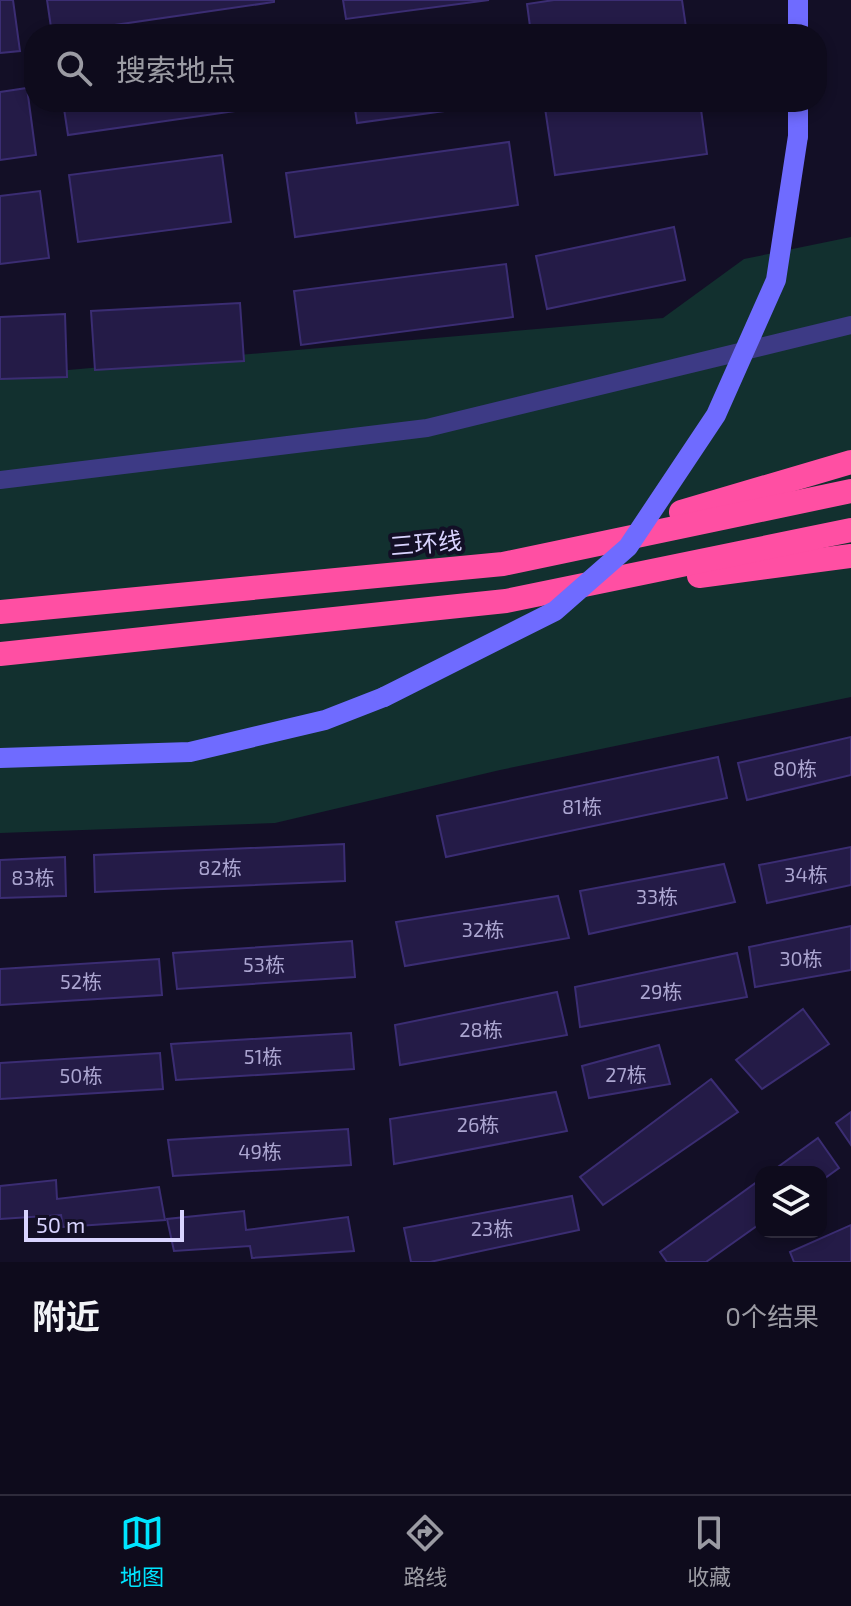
<!DOCTYPE html>
<html lang="zh">
<meta charset="utf-8">
<style>
body{margin:0;font-family:"Exo 2","Noto Sans SC",sans-serif;background:#171425;color:#f1f3f6}
.controls{position:absolute;right:24px;bottom:24px;display:grid;overflow:hidden;border-radius:16px;box-shadow:0 4px 12px #0003}
.controls button{width:72px;height:72px;display:grid;place-items:center;padding:0;border:0;border-bottom:2px solid #2e2b3b;background:#0e0b1c;color:#f1f3f6;font:40px sans-serif}
.scale{position:absolute;left:24px;bottom:20px;width:160px;box-sizing:border-box;padding-left:8px;border:4px solid #d9d4ff;border-top:0;font-size:22px;line-height:28px;white-space:nowrap;color:#d9d4ff;-webkit-text-stroke:6px #130f26;paint-order:stroke}
.list{margin:0;padding:0;list-style:none}
h2{display:flex;justify-content:space-between;align-items:center;height:104px;margin:0;padding:0 32px;font-size:34px}
h2 small{font-size:26px;font-weight:400;color:#9b9ba3}
.icon{flex:none;width:44px;height:44px;fill:none;stroke:currentColor;stroke-width:2;stroke-linecap:round;stroke-linejoin:round}
.map{position:relative;flex:none;width:851px;height:1262px;overflow:hidden}
.search{position:absolute;background:#0e0b1c;box-shadow:0 4px 12px #0003;left:24px;right:24px;top:24px;height:88px;display:flex;align-items:center;gap:20px;box-sizing:border-box;padding:0 28px;border-radius:32px;color:#9b9ba3;font-size:30px}
.sheet{height:232px;background:#0e0b1c}
nav{display:flex;justify-content:space-around;align-items:center;box-sizing:border-box;height:112px;border-top:2px solid #2e2b3b;background:#0e0b1c;font-size:22px;color:#9b9ba3}
nav a{display:grid;justify-items:center;gap:4px}
nav .on{color:#00e5ff}
.map>svg:first-child{display:block}
.green{fill:#12302f}
.building{fill:#241b47;stroke:#3b2d73;stroke-width:2}
.lines{fill:none;stroke-linecap:round;stroke-linejoin:round}
.street{stroke:#3d3a85;stroke-width:18}
.secondary{stroke:#6f6bff;stroke-width:20}
.highway{stroke:#ff4fa3;stroke-width:24}
.secondary-bridge{stroke:#6f6bff;stroke-width:20}
.labels{text-anchor:middle;stroke-width:8;stroke-linejoin:round;paint-order:stroke}
.number-label{font-size:20px;fill:#aca6d1}
.street-label{font-size:24px;fill:#d9d4ff;stroke:#130f26}
</style>
<div class="map">
<svg width="851" height="1262" viewBox="0 0 851 1262">
<rect width="100%" height="100%" fill="#130f26"/>
<polygon class="green" points="851,237 851,697 500,770 275,823 0,833 0,376 663,318 744,259"/>
<g class="building">
<polygon points="0,0 13,0 20,51 0,53"/>
<polygon points="47,0 274,0 274,2 52,34"/>
<polygon points="343,0 489,0 346,19"/>
<polygon points="554,0 682,0 687,34 531,34 527,4"/>
<polygon points="27,88 36,155 0,160 0,92"/>
<polygon points="63,102 291,102 291,103 68,135"/>
<polygon points="354,102 510,102 357,123"/>
<polygon points="588,102 700,102 707,154 555,175 545,108"/>
<polygon points="509,142 518,205 295,237 286,173"/>
<polygon points="222,155 231,222 78,242 69,175"/>
<polygon points="40,191 49,258 0,264 0,196"/>
<polygon points="674,227 685,280 547,309 536,256"/>
<polygon points="506,264 513,317 301,345 294,291"/>
<polygon points="240,303 244,361 95,370 91,311"/>
<polygon points="65,314 67,377 0,379 0,317"/>
<polygon points="851,737 851,775 747,800 738,763"/>
<polygon points="718,757 727,798 446,857 437,816"/>
<polygon points="344,844 345,881 95,892 94,855"/>
<polygon points="851,847 851,885 767,903 759,865"/>
<polygon points="65,857 66,896 0,898 0,860"/>
<polygon points="724,864 735,902 589,934 580,891"/>
<polygon points="558,896 569,938 405,966 396,922"/>
<polygon points="851,926 851,970 755,987 749,947"/>
<polygon points="352,941 355,977 177,989 173,953"/>
<polygon points="737,953 747,997 580,1027 575,987"/>
<polygon points="159,959 162,995 0,1005 0,969"/>
<polygon points="557,992 567,1035 400,1065 395,1025"/>
<polygon points="803,1009 829,1044 762,1089 736,1060"/>
<polygon points="351,1033 354,1069 176,1080 171,1044"/>
<polygon points="659,1045 670,1084 589,1098 582,1066"/>
<polygon points="160,1053 163,1089 0,1099 0,1063"/>
<polygon points="711,1079 738,1112 603,1205 580,1177"/>
<polygon points="556,1092 567,1131 394,1164 390,1119"/>
<polygon points="851,1112 851,1145 836,1123"/>
<polygon points="348,1129 351,1165 173,1176 168,1140"/>
<polygon points="818,1138 839,1168 821,1181 821,1172 771,1172"/>
<polygon points="761,1179 761,1223 706,1262 667,1262 660,1252"/>
<polygon points="56,1180 57,1199 159,1187 165,1220 63,1227 61,1215 0,1219 0,1186"/>
<polygon points="572,1196 579,1230 430,1262 411,1262 404,1228"/>
<polygon points="244,1211 246,1230 348,1217 354,1251 252,1258 250,1246 174,1251 167,1219"/>
<polygon points="851,1225 851,1262 794,1262 790,1252"/>
</g>
<g class="lines">
<polyline class="street" points="0,480 427,428 851,325"/>
<g class="secondary">
<polyline points="798,0 798,34"/>
<polyline points="798,102 798,136"/>
<polyline points="0,758 190,752 325,720 384,697"/>
</g>
<g class="highway">
<polyline points="681,512 851,462"/>
<polyline points="699,576 851,556"/>
<polyline points="0,612 503,564 851,491"/>
<polyline points="0,654 506,601 851,530"/>
</g>
<polyline class="secondary-bridge" points="384,697 555,611 628,547 716,415 776,280 798,136"/>
</g>
<g class="labels">
<g class="number-label">
<text x="795" y="776">80栋</text>
<text x="582" y="814">81栋</text>
<text x="220" y="875">82栋</text>
<text x="806" y="882">34栋</text>
<text x="33" y="885">83栋</text>
<text x="657" y="904">33栋</text>
<text x="483" y="937">32栋</text>
<text x="801" y="966">30栋</text>
<text x="264" y="972">53栋</text>
<text x="81" y="989">52栋</text>
<text x="661" y="999">29栋</text>
<text x="481" y="1037">28栋</text>
<text x="263" y="1064">51栋</text>
<text x="626" y="1082">27栋</text>
<text x="81" y="1083">50栋</text>
<text x="478" y="1132">26栋</text>
<text x="260" y="1159">49栋</text>
<text x="492" y="1236">23栋</text>
</g>
<g class="street-label">
<text transform="translate(426 544) rotate(-5)" y="8">三环线</text>
</g>
</g>
</svg>
<div class="controls">
<button><svg class="icon" aria-label="layers" viewBox="0 0 24 24"><path d="M12 4l9 5-9 5-9-5zM3 14l9 5 9-5"/></svg></button>
</div>
<div class="scale">50 m</div>
<div class="search"><svg class="icon" aria-label="search" viewBox="0 0 24 24"><circle cx="10" cy="10" r="6"/><path d="M15 15l6 6"/></svg>搜索地点</div>
</div>
<section class="sheet">
<h2>附近<small>0个结果</small></h2>
<ul class="list">
</ul>
</section>
<nav>
<a class="on"><svg class="icon" aria-label="map" viewBox="0 0 24 24"><path d="M3 6l6-2 6 2 6-2v14l-6 2-6-2-6 2zM9 4v14M15 6v14"/></svg>地图</a>
<a><svg class="icon" aria-label="directions" viewBox="0 0 24 24"><path d="M12 3l9 9-9 9-9-9zM9 14v-3h6M13 9l2 2-2 2"/></svg>路线</a>
<a><svg class="icon" aria-label="saved" viewBox="0 0 24 24"><path d="M7 4h10v16l-5-4-5 4z"/></svg>收藏</a>
</nav>
